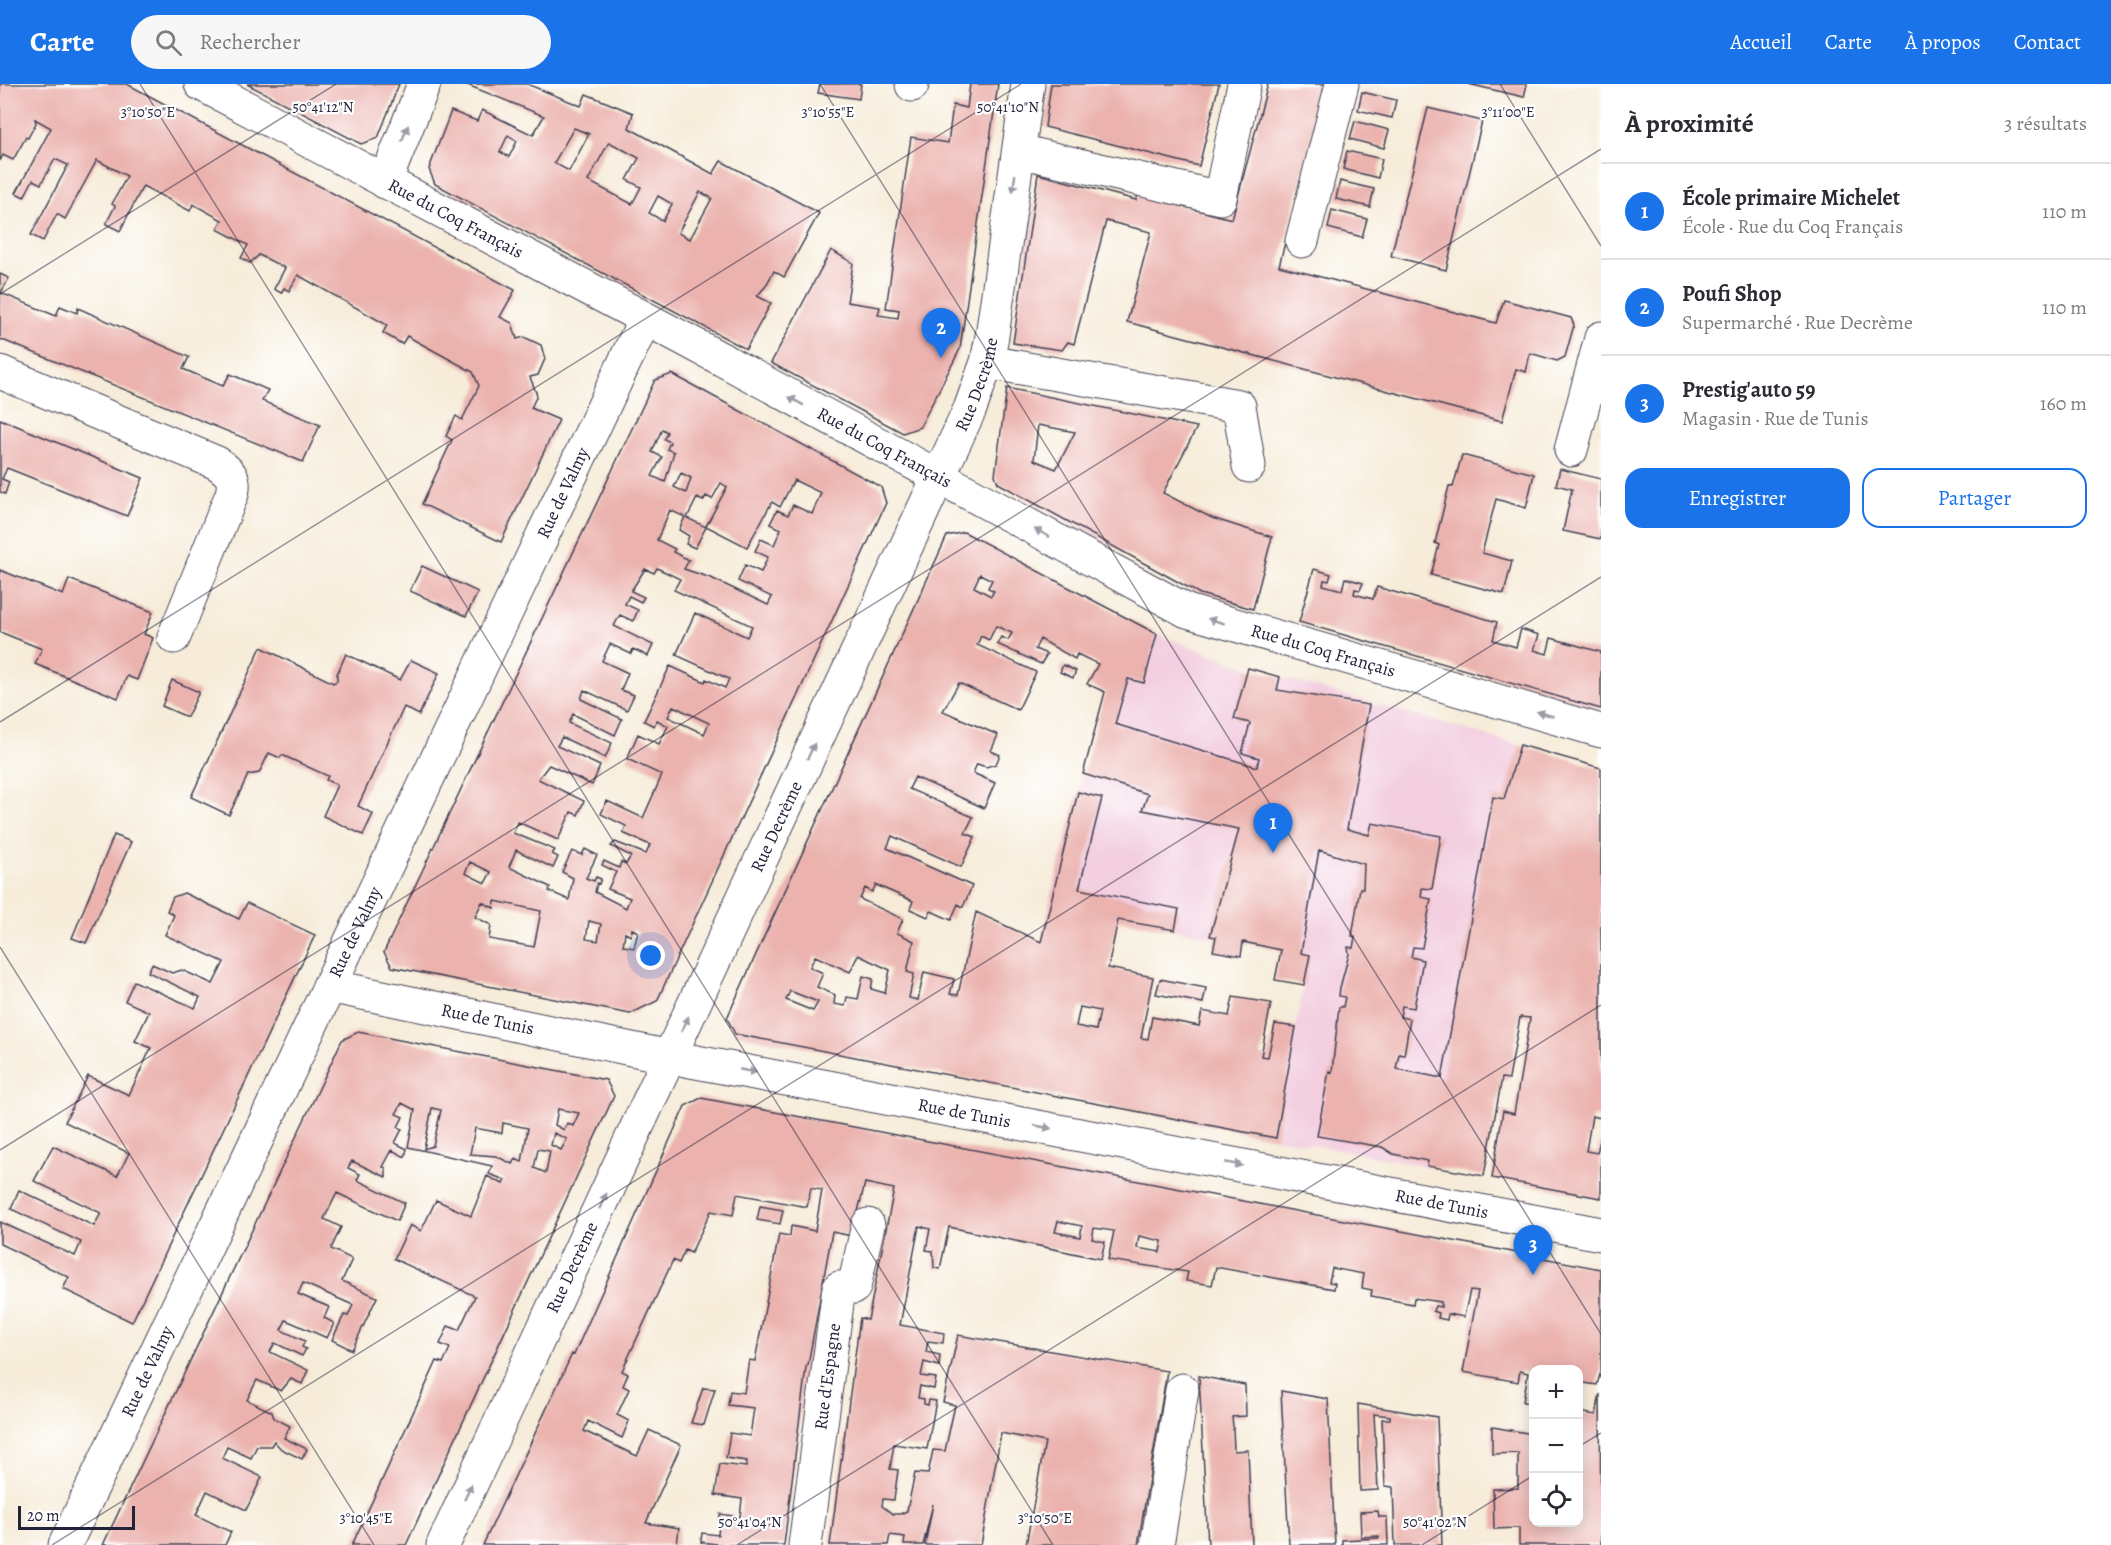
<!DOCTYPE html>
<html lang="fr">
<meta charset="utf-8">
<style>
body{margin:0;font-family:Alegreya,serif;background:#f7f7f7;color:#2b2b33}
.controls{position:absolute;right:18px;bottom:18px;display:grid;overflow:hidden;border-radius:12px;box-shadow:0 3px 15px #0003}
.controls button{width:54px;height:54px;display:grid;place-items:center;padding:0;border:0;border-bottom:2px solid #e1e1e2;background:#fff;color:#2b2b33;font:30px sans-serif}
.scale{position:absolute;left:18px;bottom:15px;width:117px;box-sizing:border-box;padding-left:6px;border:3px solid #22223b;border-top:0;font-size:16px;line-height:21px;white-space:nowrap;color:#22223b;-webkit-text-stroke:4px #fff;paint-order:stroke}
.you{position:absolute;left:651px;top:872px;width:21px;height:21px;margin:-15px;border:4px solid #fff;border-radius:50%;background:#1a73e8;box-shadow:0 0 0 9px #1a73e833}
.badge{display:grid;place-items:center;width:39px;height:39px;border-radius:50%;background:#1a73e8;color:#fff;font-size:20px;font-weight:700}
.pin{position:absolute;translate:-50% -50px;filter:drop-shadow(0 2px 3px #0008)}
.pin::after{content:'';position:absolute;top:32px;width:21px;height:18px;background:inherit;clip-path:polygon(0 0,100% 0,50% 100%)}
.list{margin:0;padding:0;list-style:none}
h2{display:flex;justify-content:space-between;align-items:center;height:78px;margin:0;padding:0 24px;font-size:26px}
h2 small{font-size:20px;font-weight:400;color:#7c7c81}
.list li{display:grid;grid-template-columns:39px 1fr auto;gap:18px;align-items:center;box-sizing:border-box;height:96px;padding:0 24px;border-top:2px solid #e1e1e2}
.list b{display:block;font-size:22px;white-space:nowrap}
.list p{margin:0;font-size:20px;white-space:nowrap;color:#7c7c81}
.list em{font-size:20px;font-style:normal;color:#7c7c81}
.actions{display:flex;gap:12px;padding:18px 24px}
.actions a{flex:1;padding:14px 0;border:2px solid #1a73e8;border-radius:18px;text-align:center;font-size:21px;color:#1a73e8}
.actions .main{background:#1a73e8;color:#fff}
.icon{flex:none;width:33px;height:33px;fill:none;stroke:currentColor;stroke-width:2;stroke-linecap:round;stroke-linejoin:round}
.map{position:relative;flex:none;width:1601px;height:1461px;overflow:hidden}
header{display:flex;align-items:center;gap:36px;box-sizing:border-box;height:84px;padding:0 30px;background:#1a73e8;color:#fff}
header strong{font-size:28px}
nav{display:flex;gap:33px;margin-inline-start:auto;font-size:21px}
.search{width:420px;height:54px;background:#f7f7f7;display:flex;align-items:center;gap:15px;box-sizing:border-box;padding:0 21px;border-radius:33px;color:#7c7c81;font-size:22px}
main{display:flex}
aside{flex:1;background:#fff}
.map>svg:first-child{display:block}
.built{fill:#f3cfe0}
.building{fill:#ebb2ae;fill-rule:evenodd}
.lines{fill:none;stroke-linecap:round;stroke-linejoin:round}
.minor-casing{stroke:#424053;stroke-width:35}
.minor{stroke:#fff;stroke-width:33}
.oneway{fill:#9c9ca7}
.ticks{fill:none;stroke:#22223b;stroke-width:1.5;stroke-opacity:0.45}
.labels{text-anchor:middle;stroke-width:4.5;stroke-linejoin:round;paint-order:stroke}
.street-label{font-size:18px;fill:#22223b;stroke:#fff}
.ticks-label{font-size:15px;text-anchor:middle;fill:#22223b;stroke:#fff;stroke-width:4.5;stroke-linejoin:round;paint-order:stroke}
</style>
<header>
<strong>Carte</strong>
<div class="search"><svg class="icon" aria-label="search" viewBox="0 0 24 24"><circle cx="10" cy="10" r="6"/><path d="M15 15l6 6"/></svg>Rechercher</div>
<nav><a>Accueil</a><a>Carte</a><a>À propos</a><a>Contact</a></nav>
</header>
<main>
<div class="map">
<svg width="1601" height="1461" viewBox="0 0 1601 1461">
<rect width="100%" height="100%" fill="#fff"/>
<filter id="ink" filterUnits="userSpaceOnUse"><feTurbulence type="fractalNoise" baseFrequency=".0167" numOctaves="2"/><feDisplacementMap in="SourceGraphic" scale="12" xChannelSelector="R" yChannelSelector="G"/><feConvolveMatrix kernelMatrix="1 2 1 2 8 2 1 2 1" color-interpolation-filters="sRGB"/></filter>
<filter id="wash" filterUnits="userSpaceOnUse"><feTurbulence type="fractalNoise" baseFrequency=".008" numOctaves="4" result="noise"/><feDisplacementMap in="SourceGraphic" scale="24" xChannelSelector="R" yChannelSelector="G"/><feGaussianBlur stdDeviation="1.35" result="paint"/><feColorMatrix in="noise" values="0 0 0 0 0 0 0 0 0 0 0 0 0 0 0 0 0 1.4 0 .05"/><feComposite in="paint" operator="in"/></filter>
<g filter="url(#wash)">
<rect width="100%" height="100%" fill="#f6ecd9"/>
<polygon class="built" points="1125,533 1157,550 1248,584 1520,661 1504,715 1493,714 1427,1082 1276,1054 1309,871 1048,822"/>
<g id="blocks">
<g class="building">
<polygon points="0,0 127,0 515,206 500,233 512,239 517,255 524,253 541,261 545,275 538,291 530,293 537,311 531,324 559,336 501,458 422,420 452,356 446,352 456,332 462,336 479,302 473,288 407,252 402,260 383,249 387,241 298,191 289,207 284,204 281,209 274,205 285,184 259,171 250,179 241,174 248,161 217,145 222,136 193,120 190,127 143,102 120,147 106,140 115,122 112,120 127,92 97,76 65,135 57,130 43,157 31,151 68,81 55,75 41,100 33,96 24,113 16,109 51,44 35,35 36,39 28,54 26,53 13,76 3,71 0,77"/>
<polygon points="247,0 399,0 378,54 361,60"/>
<path d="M465 0H527L581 22 586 10 633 29 629 44 713 90 721 77 819 129 784 193 774 187 765 203 757 212 771 219 746 265 435 100 429 85 451 27 477 37 482 26 533 51 544 32ZM574 44 589 50 569 87 554 79ZM508 51 517 57 509 73 500 68ZM609 58 639 74 627 96 641 103 632 120 588 97ZM700 108 712 114 690 155 678 149ZM658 112 672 120 663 137 649 129Z"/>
<polygon points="820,0 861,0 859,15 818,9"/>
<polygon points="970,0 998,0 960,265 920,343 903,349 771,279 831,166 853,179 847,218 880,223 878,231 898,234 899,226 886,224 911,53 948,59 953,21 967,24"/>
<polygon points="1051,0 1219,0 1199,82 1045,43"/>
<polygon points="1268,0 1326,0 1279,182 1496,239 1504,216 1571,234 1574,241 1565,273 1557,277 1530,269 1526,288 1516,285 1502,337 1127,238 1151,148 1106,137 1074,260 1068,258 1062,266 1013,259 1038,90 1136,116 1138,111 1232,135"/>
<polygon points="1468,0 1527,0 1524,13"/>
<polygon points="1362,8 1396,16 1392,34 1358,26"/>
<polygon points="1428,24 1482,37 1446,186 1391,172"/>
<polygon points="1355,37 1389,46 1384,64 1350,55"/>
<polygon points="1347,67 1382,75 1378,94 1343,85"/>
<polygon points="1340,97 1374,105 1370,123 1336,115"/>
<polygon points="1332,126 1367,135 1362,153 1328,144"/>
<polygon points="0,190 9,194 1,209 56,232 60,222 77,229 78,224 189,273 183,285 223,302 230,290 268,306 262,317 320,341 303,378 0,255"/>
<path d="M672 290 881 403 886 419 657 917 630 930 392 883 384 868 406 821 655 296ZM662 345 667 348 664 355 670 358 667 365 674 368 665 398 652 392 662 373 652 368ZM681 389 691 394 686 409 674 403ZM794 396 821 409 812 430 793 421 788 431 777 426 770 440 781 445 774 461 761 455 755 467 768 473 761 488 745 481 738 497 772 513 768 521 711 494 684 485 689 476 673 468 675 465 657 456 670 426 685 433 679 446 689 452 686 460 695 464 706 443 687 434 697 414 703 417 706 412 712 415 721 399 727 403 706 442 747 463 772 418 780 423ZM657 484 680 495 674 506 752 542 747 553 695 529 676 571 729 595 725 604 706 595 705 598 670 582 644 637 654 642 657 636 668 642 659 660 638 650 627 675 662 691 643 734 607 717 601 730 626 742 623 749 650 761 646 770 615 758 611 762 631 772 626 780 621 778 619 784 604 777 602 781 616 788 608 805 630 814 626 824 595 808 597 799 599 800 601 795 596 793 594 797 586 794 597 771 585 765 582 771 572 767 562 788 573 794 569 816 549 807 550 803 509 783 516 766 553 784 558 773 552 770 555 766 513 749 518 738 558 756 571 728 578 731 584 717 538 695 549 681 592 701 600 682 557 662 562 653 605 674 612 659 569 639 573 630 615 651 622 635 581 615 584 606 627 626 634 611 621 606 628 589 602 577 610 560 631 570 633 565 648 572 653 561 614 542 620 531 633 537 638 526 625 520 629 512 641 518 644 513 631 507 645 485 654 489ZM673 622 709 639 704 650 668 633ZM470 778 491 788 485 799 465 789ZM495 817 541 827 534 863 489 855 491 841 475 833 482 818 494 824ZM589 837 601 840 598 857 586 855ZM632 845 638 848 634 864 623 862 625 849 631 852Z"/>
<path d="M1007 304 1197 343 1163 409 1212 434 1272 453 1253 525 1200 510 998 399 995 391ZM1038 341 1075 348 1056 385 1034 376Z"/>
<polygon points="0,335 143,394 127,432 7,384 2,395 9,398 5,410 0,408"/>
<polygon points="1462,371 1534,390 1526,424 1496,415 1482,469 1512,477 1504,510 1431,491 1439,461 1435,459 1449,402 1453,403"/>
<polygon points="1560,385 1601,395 1601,455 1563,447 1572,405 1556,401"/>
<path d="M964 448 1157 550 1144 599 1128 595 1115 640 1257 683 1259 674 1242 669 1250 639 1234 635 1248 584 1280 593 1277 606 1369 621 1347 745 1369 751 1372 739 1441 752 1432 805 1422 804 1421 813 1431 815 1422 864 1413 863 1411 873 1423 876 1414 924 1402 922 1400 933 1410 935 1404 971 1399 970 1396 985 1442 994 1493 713 1504 715 1520 661 1601 684V1034L1592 1032 1586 1067 1597 1069 1601 1052V1114L1492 1094 1503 1027 1514 1030 1530 934 1520 933 1509 995 1502 994 1484 1092 1427 1082 1428 1077 1393 1070 1382 1063 1317 1052 1329 987 1332 988 1339 923H1343L1345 913 1339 912 1340 904 1349 870 1348 863 1353 864 1355 853 1352 852 1360 804 1363 805 1364 780 1319 766 1301 869 1310 871 1304 901 1275 896 1281 866 1243 858 1241 872 1213 867 1216 853 1210 852 1239 745 1142 726 1148 710 1083 690 1105 608 1087 600 1098 580 1077 570 1075 575 1040 555 1035 565 1047 570 1041 580 997 560 1001 553 1008 556 1012 549 996 542 989 556 981 552 977 561 1036 588 1018 626 959 599 943 627 998 651 991 667 1000 671 996 680 986 683 977 680 973 689 995 699 984 724 915 693 909 705 973 733 965 749 975 753 961 783 892 752 887 764 972 802 963 823 958 820 951 836 931 827 928 833 910 825 913 817 876 801 872 808 865 804 860 815 903 835 897 849 914 857 907 888 914 890 909 914 918 916 924 888 954 895 950 910 958 911 976 828 1041 858 1078 708 1102 714 1079 805 1179 825 1175 846 1118 836 1108 884 1153 893 1141 954 1148 955 1152 933 1199 942 1202 927 1229 932 1233 913 1271 919 1261 972 1268 973 1275 940 1296 943 1276 1054 735 950 727 934 947 452ZM980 490 992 496 988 504 994 507 991 512 974 503ZM858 871 890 886 885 909 871 905 873 895 863 892 858 915 847 913 845 922 834 920 835 911 817 903 823 889 810 883 815 872 850 888ZM790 907 818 918 813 927 786 916ZM1080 923 1100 927 1096 946 1076 942Z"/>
<polygon points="422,482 478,508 466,532 410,507"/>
<polygon points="1314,485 1331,490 1329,497 1324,496 1323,501 1342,506 1345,494 1363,499 1360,506 1355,505 1354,510 1373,515 1377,503 1497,538 1493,556 1516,563 1521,545 1539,551 1534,566 1547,570 1551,554 1601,568 1601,625 1299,538"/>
<polygon points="0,486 63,511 69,495 153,528 144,550 153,554 137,596 127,592 118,614 35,580 42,565 0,548"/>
<polygon points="261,563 333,599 337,597 337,590 346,570 400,596 411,576 439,589 419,631 404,623 358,722 373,730 363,751 323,732 337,701 326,696 328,692 282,671 280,674 269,669 259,689 248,691 229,731 191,713"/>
<polygon points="1063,581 1076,587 1073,594 1060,588"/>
<polygon points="172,596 199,608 187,633 162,622"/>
<polygon points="114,751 131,758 86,859 72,854"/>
<polygon points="184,809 239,835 247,819 315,851 132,1238 63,1205 69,1193 0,1160 0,1138 75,1172 81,1158 11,1125 19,1106 94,1142 101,1129 34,1097 53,1062 117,1092 123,1081 129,1069 65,1038 88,992 129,1011 151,964 135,957 149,928 125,917 134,897 195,924 200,913 148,888 152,880 172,889 182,886 213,900 224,878 165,851 174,831 167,827 173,813"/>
<polygon points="1160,895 1206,904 1203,919 1156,910"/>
<path d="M358 948 606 996 614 1012 406 1461H352L437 1277 443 1279 450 1264 440 1260 448 1242 459 1246 475 1212 394 1175 410 1141 421 1147 436 1116 471 1132 487 1092 503 1100 505 1096 489 1090 492 1082 408 1063 415 1026 402 1019 396 1030 403 1033 398 1043 402 1045 395 1059 407 1065 405 1073 392 1066 383 1083 386 1084V1093L352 1077 348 1084 360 1090 357 1096 405 1119 397 1137 337 1109 324 1135 341 1143 331 1165 352 1175 342 1197 377 1213 352 1266 332 1256 344 1231 348 1232 353 1221 303 1199 298 1210 329 1223 324 1234 334 1239 327 1254 286 1236 281 1246 305 1257 302 1263 306 1265 302 1272 275 1259 270 1268 308 1286 302 1300 291 1295 281 1307 257 1296 247 1316 272 1328 274 1334 290 1342 284 1354 307 1365 302 1375 281 1365 274 1357 271 1362H257L251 1374 227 1363 222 1374 262 1393 246 1426 207 1407 196 1431 231 1448 225 1461H103L342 956ZM432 1024 441 1026 433 1062 424 1065ZM558 1025 579 1029 573 1042 567 1039 564 1046 555 1041ZM503 1039 528 1044 522 1078 515 1075 512 1080 496 1072 470 1070 475 1044 502 1049ZM554 1049 567 1055 561 1066 551 1061ZM538 1065 550 1067 546 1089 534 1084Z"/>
<path d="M701 1014 1601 1185V1287L1597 1301 1578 1298V1286H1533V1320L1523 1318 1528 1289 1520 1287 1518 1298 1463 1288 1478 1207 1470 1206 1464 1233 1448 1230 1447 1236 1438 1234 1439 1229 1433 1227 1435 1222 1441 1223V1218L1414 1214 1413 1220 1371 1212 1372 1206 1362 1204 1364 1190 1332 1184 1329 1198 1335 1199 1334 1205 1216 1183 1212 1201 1186 1197 1188 1188 1108 1176 1114 1147 1094 1144 1092 1155 1105 1158 1101 1175 949 1143 940 1185 934 1184 933 1167 926 1166 930 1145 919 1142 900 1241 944 1249 943 1259 928 1257 926 1268 940 1271 939 1282 924 1278 921 1292 936 1294 934 1305 920 1302 918 1314 924 1315V1320L928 1321 929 1316 936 1317 927 1365 894 1360 890 1385 898 1386 894 1416 883 1415 882 1422 893 1430H900L907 1427 915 1389 928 1390 933 1366 945 1367 955 1321 943 1318 958 1251 1167 1287 1138 1461H1026L1045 1358 1001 1349 981 1461H925L933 1420 923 1461H904L905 1453 890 1451 888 1461H830L860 1234 868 1236 894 1105 865 1099 852 1152 832 1148 808 1281 806 1283 784 1461H725L701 1458 702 1449 718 1451 720 1430 740 1433 742 1415 715 1411 720 1380 746 1383 747 1377 726 1374 730 1349 750 1352 754 1324 728 1321 730 1307 744 1309 749 1276 755 1277 779 1150 790 1152 791 1142 815 1147 822 1106 811 1104 807 1123 737 1110 733 1131 711 1127 691 1169 685 1166 679 1179 673 1176 622 1287 628 1290 623 1302 629 1305 617 1331 629 1337 622 1354 588 1337 584 1347 637 1372 649 1346 681 1361 646 1439 679 1444 677 1461H483L572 1270 574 1271 581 1255 685 1022ZM1058 1137 1082 1142 1080 1153 1055 1148ZM1139 1152 1162 1157 1160 1168 1137 1164Z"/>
<polygon points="760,1122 783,1126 780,1140 757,1136"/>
<polygon points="1199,1292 1245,1301 1246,1332 1232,1333 1233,1342 1234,1367 1248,1366 1252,1461 1208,1461"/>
<polygon points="703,1304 715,1305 704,1341 691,1339"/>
<polygon points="1281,1307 1328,1315 1335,1461 1289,1461"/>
<polygon points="1600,1310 1601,1461 1519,1461 1519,1444 1494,1445 1493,1405 1518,1404 1518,1369 1492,1370 1492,1343 1533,1350 1533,1438 1578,1438 1578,1328 1596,1331"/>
<polygon points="1358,1320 1437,1333 1442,1461 1395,1461 1393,1403 1385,1402 1382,1335 1390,1335 1390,1332 1374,1330 1378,1406 1360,1407"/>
<polygon points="1378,1427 1379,1433 1387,1433 1388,1461 1342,1461 1342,1456 1379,1454 1379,1452 1361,1453 1360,1428"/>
</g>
</g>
</g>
<g filter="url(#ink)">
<use href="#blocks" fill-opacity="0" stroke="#424053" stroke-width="1.5"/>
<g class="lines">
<defs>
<g id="minor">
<path id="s1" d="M201 0 686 256 1187 527 1601 647"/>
<polyline points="912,1 912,0"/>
<polyline points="1019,67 1220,114 1244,0"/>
<polyline points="385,98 424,0"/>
<polyline points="1302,157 1342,0"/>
<polyline points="987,278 1239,322 1249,382"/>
<path d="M0 288 217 379C230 388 236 394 232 410L174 553"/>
<polyline points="1571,366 1601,254"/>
<path id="s2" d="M329 902 670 973 1601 1150"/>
<path id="s3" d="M65 1461 645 235"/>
<path id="s4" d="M443 1461 970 325 987 278 992 252 1028 0"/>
<path id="s5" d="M805 1461 839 1204 854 1203 868 1141"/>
<polyline points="1157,1461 1182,1306"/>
</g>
</defs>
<use href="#minor" class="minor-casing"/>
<use href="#minor" class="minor"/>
</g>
<defs><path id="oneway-solid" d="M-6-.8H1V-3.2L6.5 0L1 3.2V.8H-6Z" transform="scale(1.5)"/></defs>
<g class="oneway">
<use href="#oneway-solid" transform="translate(405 49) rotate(-68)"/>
<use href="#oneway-solid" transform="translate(1014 99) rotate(98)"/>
<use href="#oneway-solid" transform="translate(796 317) rotate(-151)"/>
<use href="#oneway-solid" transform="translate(1042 449) rotate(-152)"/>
<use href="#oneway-solid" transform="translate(1216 537) rotate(-164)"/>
<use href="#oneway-solid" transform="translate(1545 630) rotate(-164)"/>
<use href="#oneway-solid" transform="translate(811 667) rotate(-65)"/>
<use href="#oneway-solid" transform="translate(685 940) rotate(-65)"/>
<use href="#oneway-solid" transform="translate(748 987) rotate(11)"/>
<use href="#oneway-solid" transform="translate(1043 1043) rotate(11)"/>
<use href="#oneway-solid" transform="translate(1234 1080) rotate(11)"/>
<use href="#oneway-solid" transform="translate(603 1117) rotate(-65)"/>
<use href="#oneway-solid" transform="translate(468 1408) rotate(-65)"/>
</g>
</g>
<path class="ticks" d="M140 0 1053 1461M820 0 1601 1250M1500 0 1601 162M0 210 336 0M0 638 1021 0M0 863 374 1461M0 1066 1601 65M1578 1363 1601 1349M52 1461 1601 493M737 1461 1601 921M1422 1461 1534 1391"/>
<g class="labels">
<g class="street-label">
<text dy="6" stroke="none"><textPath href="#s1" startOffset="288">Rue du Coq Français</textPath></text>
<text dy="6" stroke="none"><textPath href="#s4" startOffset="1278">Rue Decrème</textPath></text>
<text dy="6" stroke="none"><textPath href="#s1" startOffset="774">Rue du Coq Français</textPath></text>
<text dy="6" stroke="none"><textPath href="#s3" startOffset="1164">Rue de Valmy</textPath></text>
<text dy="6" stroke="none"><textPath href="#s1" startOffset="1260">Rue du Coq Français</textPath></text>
<text dy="6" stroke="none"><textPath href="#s4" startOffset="792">Rue Decrème</textPath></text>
<text dy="6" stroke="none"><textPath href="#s3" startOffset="678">Rue de Valmy</textPath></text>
<text dy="6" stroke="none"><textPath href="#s2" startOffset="162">Rue de Tunis</textPath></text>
<text dy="6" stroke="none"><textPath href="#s2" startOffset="648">Rue de Tunis</textPath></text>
<text dy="6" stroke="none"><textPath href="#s2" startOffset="1134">Rue de Tunis</textPath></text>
<text dy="6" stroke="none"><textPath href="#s4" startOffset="306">Rue Decrème</textPath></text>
<text dy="6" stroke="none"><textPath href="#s3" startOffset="192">Rue de Valmy</textPath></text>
<text dy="6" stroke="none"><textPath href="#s5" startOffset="170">Rue d'Espagne</textPath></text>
</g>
</g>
<g class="ticks-label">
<text x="323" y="28">50°41'12"N</text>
<text x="1008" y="28">50°41'10"N</text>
<text x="1508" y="33">3°11'00"E</text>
<text x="148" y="33">3°10'50"E</text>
<text x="828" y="33">3°10'55"E</text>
<text x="366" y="1439">3°10'45"E</text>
<text x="1045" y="1439">3°10'50"E</text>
<text x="750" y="1443">50°41'04"N</text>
<text x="1435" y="1443">50°41'02"N</text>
</g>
</svg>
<div class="controls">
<button>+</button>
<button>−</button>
<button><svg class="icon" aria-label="locate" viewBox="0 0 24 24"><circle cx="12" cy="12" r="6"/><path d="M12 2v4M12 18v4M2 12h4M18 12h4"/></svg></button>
</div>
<div class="scale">20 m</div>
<div class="you"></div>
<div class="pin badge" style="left:1273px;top:769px">1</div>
<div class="pin badge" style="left:941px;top:274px">2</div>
<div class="pin badge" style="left:1533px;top:1191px">3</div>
</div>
<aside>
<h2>À proximité<small>3 résultats</small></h2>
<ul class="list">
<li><span class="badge">1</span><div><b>École primaire Michelet</b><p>École · Rue du Coq Français</p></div><em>110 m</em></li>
<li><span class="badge">2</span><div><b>Poufi Shop</b><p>Supermarché · Rue Decrème</p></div><em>110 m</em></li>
<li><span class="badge">3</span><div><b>Prestig'auto 59</b><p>Magasin · Rue de Tunis</p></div><em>160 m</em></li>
</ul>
<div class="actions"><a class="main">Enregistrer</a><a>Partager</a></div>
</aside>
</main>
